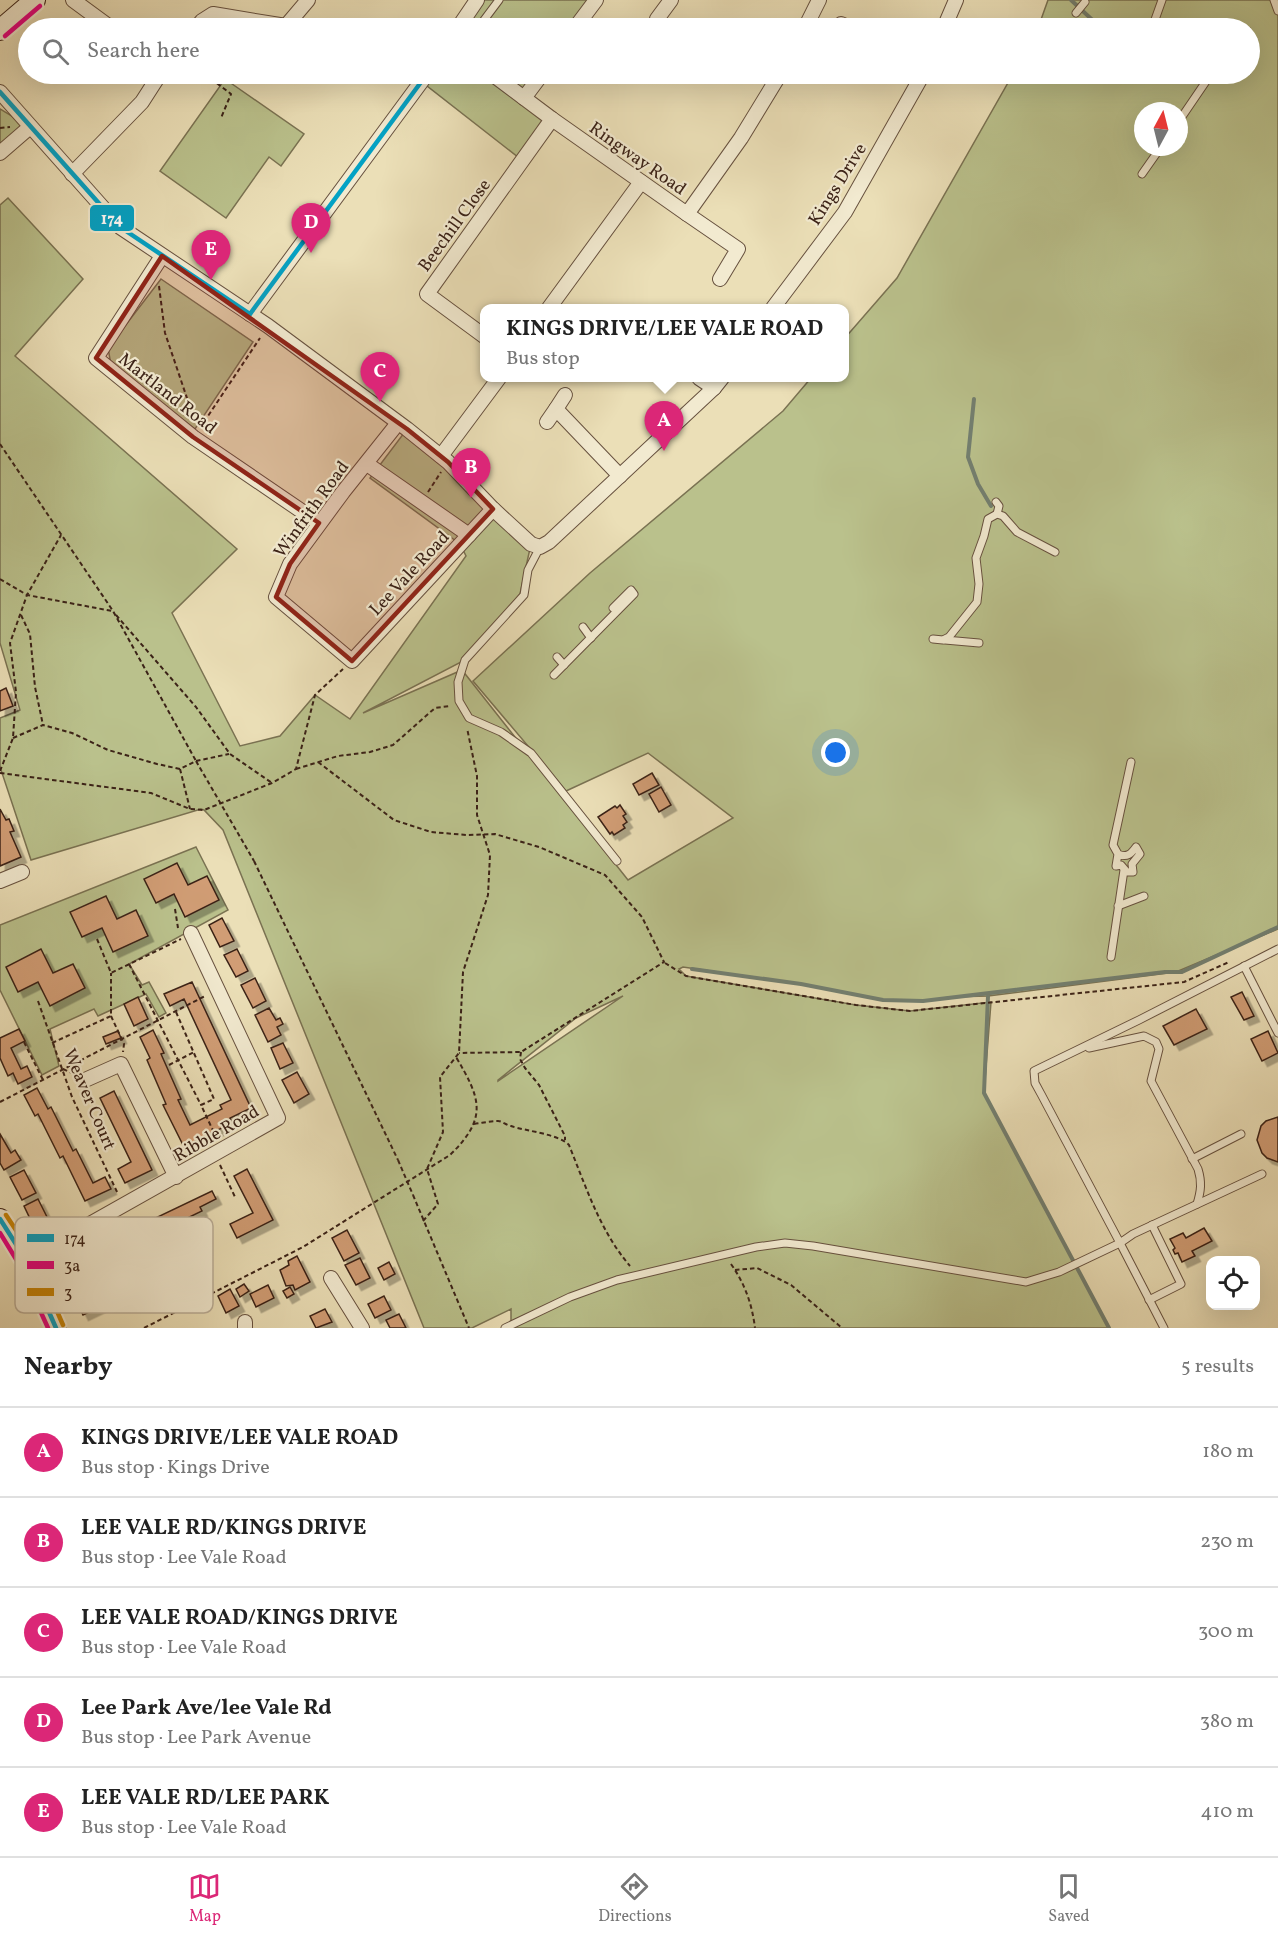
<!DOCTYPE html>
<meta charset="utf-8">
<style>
body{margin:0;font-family:Vollkorn,serif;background:#f2f2f2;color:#222}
.controls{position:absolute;right:18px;bottom:18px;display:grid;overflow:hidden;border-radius:12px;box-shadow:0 6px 24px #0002}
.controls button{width:54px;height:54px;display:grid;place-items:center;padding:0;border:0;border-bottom:2px solid #e0e0e0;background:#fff;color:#222;font:30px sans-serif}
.compass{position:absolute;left:1134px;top:102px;width:54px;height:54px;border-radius:50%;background:#fff;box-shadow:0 6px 24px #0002;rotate:7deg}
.you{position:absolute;left:836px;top:753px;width:21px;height:21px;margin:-15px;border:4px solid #fff;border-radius:50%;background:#1a73e8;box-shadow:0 0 0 9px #1a73e833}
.badge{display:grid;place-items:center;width:39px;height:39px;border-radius:50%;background:#db2777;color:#fff;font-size:20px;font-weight:700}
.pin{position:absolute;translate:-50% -50px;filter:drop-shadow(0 2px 3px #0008)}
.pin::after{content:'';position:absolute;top:32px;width:21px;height:18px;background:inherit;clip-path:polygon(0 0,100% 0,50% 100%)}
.popup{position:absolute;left:480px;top:304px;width:369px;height:78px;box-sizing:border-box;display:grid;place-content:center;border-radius:12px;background:#fff;filter:drop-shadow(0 2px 4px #0005);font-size:20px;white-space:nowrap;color:#767676}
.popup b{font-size:22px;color:#222}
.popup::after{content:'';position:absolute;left:50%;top:100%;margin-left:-12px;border:12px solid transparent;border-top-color:#fff}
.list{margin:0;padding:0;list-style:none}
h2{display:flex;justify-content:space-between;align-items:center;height:78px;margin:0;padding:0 24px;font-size:26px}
h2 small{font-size:20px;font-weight:400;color:#767676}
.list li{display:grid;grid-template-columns:39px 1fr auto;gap:18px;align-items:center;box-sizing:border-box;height:90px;padding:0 24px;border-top:2px solid #e0e0e0}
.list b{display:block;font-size:22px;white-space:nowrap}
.list p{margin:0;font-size:20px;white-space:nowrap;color:#767676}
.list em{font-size:20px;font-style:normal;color:#767676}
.icon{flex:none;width:33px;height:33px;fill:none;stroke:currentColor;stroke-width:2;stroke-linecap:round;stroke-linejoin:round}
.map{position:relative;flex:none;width:1278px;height:1328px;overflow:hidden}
.search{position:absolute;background:#fff;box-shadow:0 6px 24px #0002;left:18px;right:18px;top:18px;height:66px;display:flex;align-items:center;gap:15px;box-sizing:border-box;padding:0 21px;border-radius:33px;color:#767676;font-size:22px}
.sheet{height:528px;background:#fff}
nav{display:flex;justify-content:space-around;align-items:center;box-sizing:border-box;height:84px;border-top:2px solid #e0e0e0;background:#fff;font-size:16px;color:#767676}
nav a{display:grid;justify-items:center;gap:3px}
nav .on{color:#db2777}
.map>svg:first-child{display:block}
.green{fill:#bac18c;stroke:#7a7252;stroke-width:1.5;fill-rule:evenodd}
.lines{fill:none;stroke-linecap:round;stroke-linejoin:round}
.stream{stroke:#737f70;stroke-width:4}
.building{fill:#d19d74;stroke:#3b2217;stroke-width:1.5;filter:url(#shadow)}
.lane-casing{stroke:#67513f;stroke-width:9}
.street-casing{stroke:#67513f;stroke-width:16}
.secondary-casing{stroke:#3b2217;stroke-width:22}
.path{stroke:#3b2217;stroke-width:2;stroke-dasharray:4.5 3;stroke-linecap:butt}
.lane{stroke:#f2ead0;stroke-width:7}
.street{stroke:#f2ead0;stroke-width:14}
.secondary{stroke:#f2ead0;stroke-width:20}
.path-bridge{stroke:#3b2217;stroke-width:2;stroke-dasharray:4.5 3;stroke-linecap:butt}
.bus-1-casing{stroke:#f2ead0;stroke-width:9}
.bus-2-casing{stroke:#f2ead0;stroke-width:9}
.bus-3-casing{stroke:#f2ead0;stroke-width:9}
.bus-1{stroke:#03a2c5;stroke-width:4.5}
.bus-2{stroke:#e5007d;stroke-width:4.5}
.bus-3{stroke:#c88506;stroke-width:4.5}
.marked{fill:#8f2418;fill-opacity:0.2;stroke:#8f2418;stroke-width:4.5;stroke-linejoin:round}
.labels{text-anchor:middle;stroke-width:4.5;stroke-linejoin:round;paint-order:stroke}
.street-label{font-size:18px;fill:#3b2217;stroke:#f2ead0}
.key{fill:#f2ead0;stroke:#bbae98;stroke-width:1.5}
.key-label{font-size:16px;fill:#3b2217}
.line-badge{stroke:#f2ead0;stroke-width:2}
.badge-label{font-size:16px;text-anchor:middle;font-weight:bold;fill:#fff}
</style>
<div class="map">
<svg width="1278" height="1328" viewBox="0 0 1278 1328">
<defs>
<filter id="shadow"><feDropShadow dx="5.5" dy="5.5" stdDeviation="0" flood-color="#0004"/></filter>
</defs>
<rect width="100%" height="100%" fill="#ebdfb7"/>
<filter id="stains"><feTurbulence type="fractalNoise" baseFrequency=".00333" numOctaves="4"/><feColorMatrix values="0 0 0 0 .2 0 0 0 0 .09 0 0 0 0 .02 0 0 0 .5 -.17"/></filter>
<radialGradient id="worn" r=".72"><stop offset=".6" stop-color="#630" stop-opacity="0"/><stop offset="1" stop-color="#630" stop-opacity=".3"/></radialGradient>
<g class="green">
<polygon points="478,0 596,0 575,28 458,28"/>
<path d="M1048 0H1278V929L1176 972 988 996 950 997 923 1001 883 1000 801 984 683 967 679 969 686 976 856 1005 910 1011 991 1002 984 1093 1109 1328H511V1309L472 1328H424L223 830 204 810 201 809 31 860 0 767V718L20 710 0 643V205L8 198 83 279 15 356 237 549 172 613 240 746 280 736 315 695 350 719 466 556 460 544 370 478 407 429 531 544 520 594 465 660 363 713 462 670 628 880 733 818 648 753 566 791 473 681 590 573 783 411 811 378H844V339L897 278 1013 74H1250V28H1038ZM1143 111H1179V147H1143ZM623 996 498 1081V1080L576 1018Z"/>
<polygon points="427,74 542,74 525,98 552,119 523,161 422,82"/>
<polygon points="225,79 304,134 281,166 269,157 226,218 160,171"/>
<polygon points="0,109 30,127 0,153"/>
<polygon points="161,279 253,342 195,429 111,365 108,348"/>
<polygon points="196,847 228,910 129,964 142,985 149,982 166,1013 159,1017 146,994 98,1016 94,1009 50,1029 59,1066 42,1075 0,990 0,925"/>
</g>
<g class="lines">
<g class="stream">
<polyline points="1071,0 1101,28"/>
<polyline points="974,399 968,457 978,484 991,506"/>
<polyline points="692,969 801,984 883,1000 923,1001 1165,972 1182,972 1278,927"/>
<polyline points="988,996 984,1093 1109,1328"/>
</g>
</g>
<g class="building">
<polygon points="6,688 13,706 0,711 0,691"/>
<polygon points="652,773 659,785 639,795 633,784"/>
<polygon points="661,787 671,805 659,812 649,794"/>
<polygon points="620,805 626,814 623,816 627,822 623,825 625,828 614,835 612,832 610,834 598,817 615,806 617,808"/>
<polygon points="0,809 6,820 9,819 14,831 10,832 21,857 0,866"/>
<polygon points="177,863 188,885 207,876 219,900 185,917 174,894 156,903 144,879"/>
<polygon points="106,896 117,919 136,910 148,936 113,952 102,928 82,937 70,912"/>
<polygon points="222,918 234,941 220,947 209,925"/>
<polygon points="41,949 53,973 73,964 85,988 50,1006 38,982 18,992 6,967"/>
<polygon points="237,949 248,971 236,977 224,955"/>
<polygon points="255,978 266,1001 253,1008 241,985"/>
<polygon points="192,982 251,1108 230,1118 232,1123 184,1147 163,1105 166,1104 147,1060 150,1058 140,1037 153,1030 164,1053 161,1054 181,1099 178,1100 190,1125 222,1109 220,1105 231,1100 184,999 170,1006 164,994"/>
<polygon points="1242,992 1254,1016 1244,1020 1231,997"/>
<polygon points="138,997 148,1019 134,1026 124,1004"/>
<polygon points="269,1008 276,1020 280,1018 283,1024 277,1027 281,1035 268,1042 255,1015"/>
<polygon points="1196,1009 1207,1029 1174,1045 1163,1026"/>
<polygon points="19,1029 25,1041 11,1048 21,1069 27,1066 32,1077 18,1084 13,1073 8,1076 0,1058 0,1038"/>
<polygon points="118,1031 121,1038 106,1044 103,1037"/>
<polygon points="1268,1031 1278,1053 1262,1061 1251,1039"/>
<polygon points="283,1043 293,1063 280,1069 271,1048"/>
<polygon points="297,1072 309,1094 294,1103 282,1080"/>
<polygon points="37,1088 48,1109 51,1107 73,1151 76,1149 93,1183 105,1177 111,1189 85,1201 63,1156 60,1158 38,1114 35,1116 24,1095"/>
<polygon points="114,1091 152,1170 125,1183 118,1169 131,1162 100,1098"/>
<polygon points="1278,1117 1278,1162 1267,1158 1262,1153 1257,1140 1261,1126 1266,1121"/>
<polygon points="0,1134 11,1153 15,1150 21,1160 4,1170 0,1163"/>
<polygon points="247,1169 273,1220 237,1238 230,1224 253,1213 234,1176"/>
<polygon points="24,1170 36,1193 22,1200 10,1177"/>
<polygon points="212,1191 216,1199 200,1207 202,1211 171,1226 169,1222 151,1231 147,1222"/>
<polygon points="38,1199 48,1219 34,1227 24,1206"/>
<polygon points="1204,1228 1212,1241 1192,1251 1195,1256 1182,1262 1178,1253 1175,1254 1173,1250 1175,1248 1170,1239 1183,1233 1186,1238"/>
<polygon points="122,1230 140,1268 164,1256 160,1246 174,1239 185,1262 132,1287 108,1237"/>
<polygon points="347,1230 359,1253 344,1261 332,1238"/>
<polygon points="72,1254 84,1278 70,1285 58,1261"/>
<polygon points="297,1256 310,1282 295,1290 293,1285 286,1286 280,1270 289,1265 288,1261"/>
<polygon points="360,1258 370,1278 356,1285 345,1265"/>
<polygon points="389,1262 395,1274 384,1280 378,1268"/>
<polygon points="244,1284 249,1291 240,1297 236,1289"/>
<polygon points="87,1285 92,1296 101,1292 104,1298 101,1299 104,1305 83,1315 72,1292"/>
<polygon points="268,1285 274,1298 256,1307 250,1294"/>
<polygon points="290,1287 294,1294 287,1298 283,1291"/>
<polygon points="230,1289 239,1306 226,1313 218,1296"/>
<polygon points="384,1296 391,1310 375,1318 368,1304"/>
<polygon points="325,1309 332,1322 316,1328 310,1316"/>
<polygon points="399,1314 406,1328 390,1328 386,1320"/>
</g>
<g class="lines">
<defs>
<g id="lane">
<polyline points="1274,0 1278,11"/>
<polyline points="1076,13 1085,2"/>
<polyline points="478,28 499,0"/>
<polyline points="1152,28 1162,0"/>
<polyline points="1179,121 1211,74"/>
<polyline points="1142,174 1161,147"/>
<polyline points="996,502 999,506 997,514"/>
<polyline points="540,547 528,570 524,595 465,660 458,682 459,701 469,718 501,732 531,753 617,861"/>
<polyline points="583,627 591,638"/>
<polyline points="933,639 943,640 949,637 977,602 979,584 976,558 984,536 988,519 997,514 1003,516 1017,532 1055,552"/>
<polyline points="945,640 979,643"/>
<polyline points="557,657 564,665"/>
<polyline points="554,675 634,594 631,590 613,608 617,611"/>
<path d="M1118 854C1127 858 1131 854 1136 847L1140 854 1132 864 1133 872H1127L1121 865 1116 866 1118 854 1113 845 1131 762"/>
<polyline points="1118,906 1144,896"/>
<polyline points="1111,957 1124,870"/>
<polyline points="1244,966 1278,1033"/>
<path d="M1089 1048 1144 1036 1156 1042 1159 1049 1151 1081 1198 1169C1202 1182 1201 1191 1197 1204"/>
<polyline points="1192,1159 1241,1134"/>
<polyline points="1262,1174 1133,1234 1120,1243 1041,1094 1035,1083 1034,1071 1139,1020 1278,949"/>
<polyline points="1149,1300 1181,1284 1152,1225"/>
<polyline points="505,1328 570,1297 617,1280 756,1247 785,1243 813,1246 1026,1282 1059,1272 1120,1243 1164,1328"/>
</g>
<g id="street">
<polyline points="73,0 111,28"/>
<polyline points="841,24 850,28"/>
<polyline points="196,28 202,21 213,14 286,26 308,0"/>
<polyline points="458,28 477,0"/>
<polyline points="575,28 596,0"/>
<polyline points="656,28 657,19 671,0"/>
<polyline points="805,28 819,0"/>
<polyline points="944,28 956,0"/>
<polyline points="492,74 552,119 687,214 741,138 780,74"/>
<polyline points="0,92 120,227 268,326 407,429 448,462 493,509 531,544 540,547 549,542 714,388 722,378"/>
<polyline points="524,98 542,74"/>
<polyline points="0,153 30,127"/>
<polyline points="72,174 142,102 160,74"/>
<polyline points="687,214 738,249 720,279"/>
<polyline points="162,256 96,358 193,437 319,523"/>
<polyline points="549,308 641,182"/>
<polyline points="773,308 845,212 923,74"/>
<polyline points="250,314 427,74"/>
<polyline points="484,336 427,294 552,119"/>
<polyline points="699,378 714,388"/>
<polyline points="556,409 565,395"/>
<polyline points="547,422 556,409 620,476"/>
<polyline points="398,423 343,492 290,564 276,597 352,661 493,509"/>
<polyline points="441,456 499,378"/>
<polyline points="367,464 469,535"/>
<polyline points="0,881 22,872"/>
<polyline points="85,1080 121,1064 176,1177"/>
<polyline points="26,1260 278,1118 191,933"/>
<polyline points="331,1278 362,1328"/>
<polyline points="245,1328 245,1322"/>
</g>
<g id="secondary">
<polyline points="0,30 35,0"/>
<polyline points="0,1219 26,1260 56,1328"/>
</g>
</defs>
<use href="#lane" class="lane-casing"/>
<use href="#street" class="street-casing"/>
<use href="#secondary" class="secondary-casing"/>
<g class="path">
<polyline points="205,74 231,94 221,118"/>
<polyline points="0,128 10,127"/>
<polyline points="159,286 165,333 190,407 191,420"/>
<polyline points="200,428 260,338"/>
<polyline points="0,444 113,611 196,761"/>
<polyline points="428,492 441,472"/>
<polyline points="0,579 27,595 112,611"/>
<polyline points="21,615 30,634 35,687 43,725"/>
<polyline points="116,615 196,707 230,754 272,783"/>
<polyline points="13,738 43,725 72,733 108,750 157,764 180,769 196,761 229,754"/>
<polyline points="318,762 394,820 431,832 466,835 495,834 539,847 605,875 642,917 664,962 521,1052 459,1053"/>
<polyline points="180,769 190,809"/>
<polyline points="296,769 338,756 370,752 393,745 435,708 450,706"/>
<polyline points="0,771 13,738 16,692 10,643 27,595 61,535"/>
<polyline points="0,773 151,793 190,809 204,810 272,783 296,769 315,695 343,669"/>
<polyline points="254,861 398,1160"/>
<polyline points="175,909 178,928"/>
<polyline points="97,939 111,973 181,939"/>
<polyline points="665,963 686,976 856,1005 910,1011 1184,982 1229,962"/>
<polyline points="129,964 201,1105"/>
<polyline points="38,1001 72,1097 118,1194"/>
<polyline points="176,1012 214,1099 201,1105 217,1139"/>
<polyline points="111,1016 124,1044 123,1052"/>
<polyline points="24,1042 43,1080"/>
<polyline points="52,1043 111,1016 111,973"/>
<polyline points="521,1052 520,1059 525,1068 539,1085 565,1136 565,1140"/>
<polyline points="169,1065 194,1052"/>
<polyline points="63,1069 74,1074"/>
<polyline points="0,1102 205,996"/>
<path d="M474 1124C482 1123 490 1121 498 1121 502 1121 506 1125 511 1126 525 1131 559 1134 569 1145 586 1187 600 1231 630 1266"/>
<polyline points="220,1165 235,1197"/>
<polyline points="413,1195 469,1328"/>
<polyline points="126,1219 140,1250"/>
<polyline points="423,1221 438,1204 427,1169 443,1132 440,1077 459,1053 463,972 488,895 490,855 477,815 477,776 467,728"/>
<path d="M731 1264C745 1284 752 1304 755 1328"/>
<polyline points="735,1270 757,1268 791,1285 842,1328"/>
<path d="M144 1328 303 1247 450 1155C488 1118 481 1099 456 1057"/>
</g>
<use href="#lane" class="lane"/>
<use href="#street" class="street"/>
<use href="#secondary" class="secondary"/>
<g class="path-bridge">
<polyline points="196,761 254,861"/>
<polyline points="398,1160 413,1195"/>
</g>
<defs>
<g id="bus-1">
<polyline points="0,92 120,227 250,314"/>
<polyline points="250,314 427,74"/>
<polyline points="0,1219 26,1260 56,1328"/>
</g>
<g id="bus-2">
<polyline points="5,36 40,6"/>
<polyline points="0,1233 19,1264 48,1328"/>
</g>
<polyline id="bus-3" points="6,1215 33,1256 63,1325"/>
</defs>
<use href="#bus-1" class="bus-1-casing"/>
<use href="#bus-2" class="bus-2-casing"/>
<use href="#bus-3" class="bus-3-casing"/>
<use href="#bus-1" class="bus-1"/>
<use href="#bus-2" class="bus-2"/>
<use href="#bus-3" class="bus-3"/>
</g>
<path class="marked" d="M162 256 407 429 448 462 493 509 352 661 276 597 290 564 319 523 193 437 96 358Z"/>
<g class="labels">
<g class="street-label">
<text transform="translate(638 158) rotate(35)" y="6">Ringway Road</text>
<text transform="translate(837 184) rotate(-58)" y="6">Kings Drive</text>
<text transform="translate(454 225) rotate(-54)" y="6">Beechill Close</text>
<text transform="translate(168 393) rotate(38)" y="6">Martland Road</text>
<text transform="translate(311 509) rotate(-54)" y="6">Winfrith Road</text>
<text transform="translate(409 573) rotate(-47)" y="6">Lee Vale Road</text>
<text transform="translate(90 1099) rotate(67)" y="6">Weaver Court</text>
<text transform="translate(216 1133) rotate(-30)" y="6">Ribble Road</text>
</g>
</g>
<rect x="15" y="1217" width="198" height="96" rx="9" class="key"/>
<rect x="27" y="1234" width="27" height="8" fill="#03a2c5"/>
<rect x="27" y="1261" width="27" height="8" fill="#e5007d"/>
<rect x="27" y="1288" width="27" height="8" fill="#c88506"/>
<g class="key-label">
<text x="64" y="1244">174</text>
<text x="64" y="1271">3a</text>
<text x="64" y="1298">3</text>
</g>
<rect class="line-badge" x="89" y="204" width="46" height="28" rx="6" fill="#03a2c5"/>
<g class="badge-label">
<text x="112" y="224">174</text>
</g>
<rect width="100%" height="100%" filter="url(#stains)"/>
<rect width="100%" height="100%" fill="url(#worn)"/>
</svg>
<div class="controls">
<button><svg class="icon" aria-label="locate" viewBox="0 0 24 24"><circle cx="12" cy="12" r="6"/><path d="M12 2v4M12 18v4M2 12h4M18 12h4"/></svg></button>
</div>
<svg class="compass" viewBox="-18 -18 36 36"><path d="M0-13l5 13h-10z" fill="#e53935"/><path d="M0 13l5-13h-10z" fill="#767676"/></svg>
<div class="you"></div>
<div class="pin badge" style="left:664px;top:451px">A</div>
<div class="popup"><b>KINGS DRIVE/LEE VALE ROAD</b>Bus stop</div>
<div class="pin badge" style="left:471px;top:498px">B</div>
<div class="pin badge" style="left:380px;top:402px">C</div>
<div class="pin badge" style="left:311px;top:253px">D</div>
<div class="pin badge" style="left:211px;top:280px">E</div>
<div class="search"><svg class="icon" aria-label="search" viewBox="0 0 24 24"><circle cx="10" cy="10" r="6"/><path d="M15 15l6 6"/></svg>Search here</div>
</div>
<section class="sheet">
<h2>Nearby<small>5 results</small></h2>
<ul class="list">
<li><span class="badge">A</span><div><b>KINGS DRIVE/LEE VALE ROAD</b><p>Bus stop · Kings Drive</p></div><em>180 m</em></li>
<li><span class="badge">B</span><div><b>LEE VALE RD/KINGS DRIVE</b><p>Bus stop · Lee Vale Road</p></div><em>230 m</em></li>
<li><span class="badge">C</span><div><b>LEE VALE ROAD/KINGS DRIVE</b><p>Bus stop · Lee Vale Road</p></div><em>300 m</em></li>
<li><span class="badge">D</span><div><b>Lee Park Ave/lee Vale Rd</b><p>Bus stop · Lee Park Avenue</p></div><em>380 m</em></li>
<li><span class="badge">E</span><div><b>LEE VALE RD/LEE PARK</b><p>Bus stop · Lee Vale Road</p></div><em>410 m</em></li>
</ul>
</section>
<nav>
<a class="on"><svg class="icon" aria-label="map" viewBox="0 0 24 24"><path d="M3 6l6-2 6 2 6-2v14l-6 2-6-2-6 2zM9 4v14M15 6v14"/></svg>Map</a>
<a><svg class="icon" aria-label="directions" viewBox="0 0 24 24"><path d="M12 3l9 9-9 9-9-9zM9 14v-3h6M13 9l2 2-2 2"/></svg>Directions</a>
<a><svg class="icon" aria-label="saved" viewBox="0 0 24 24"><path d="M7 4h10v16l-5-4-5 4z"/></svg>Saved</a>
</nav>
